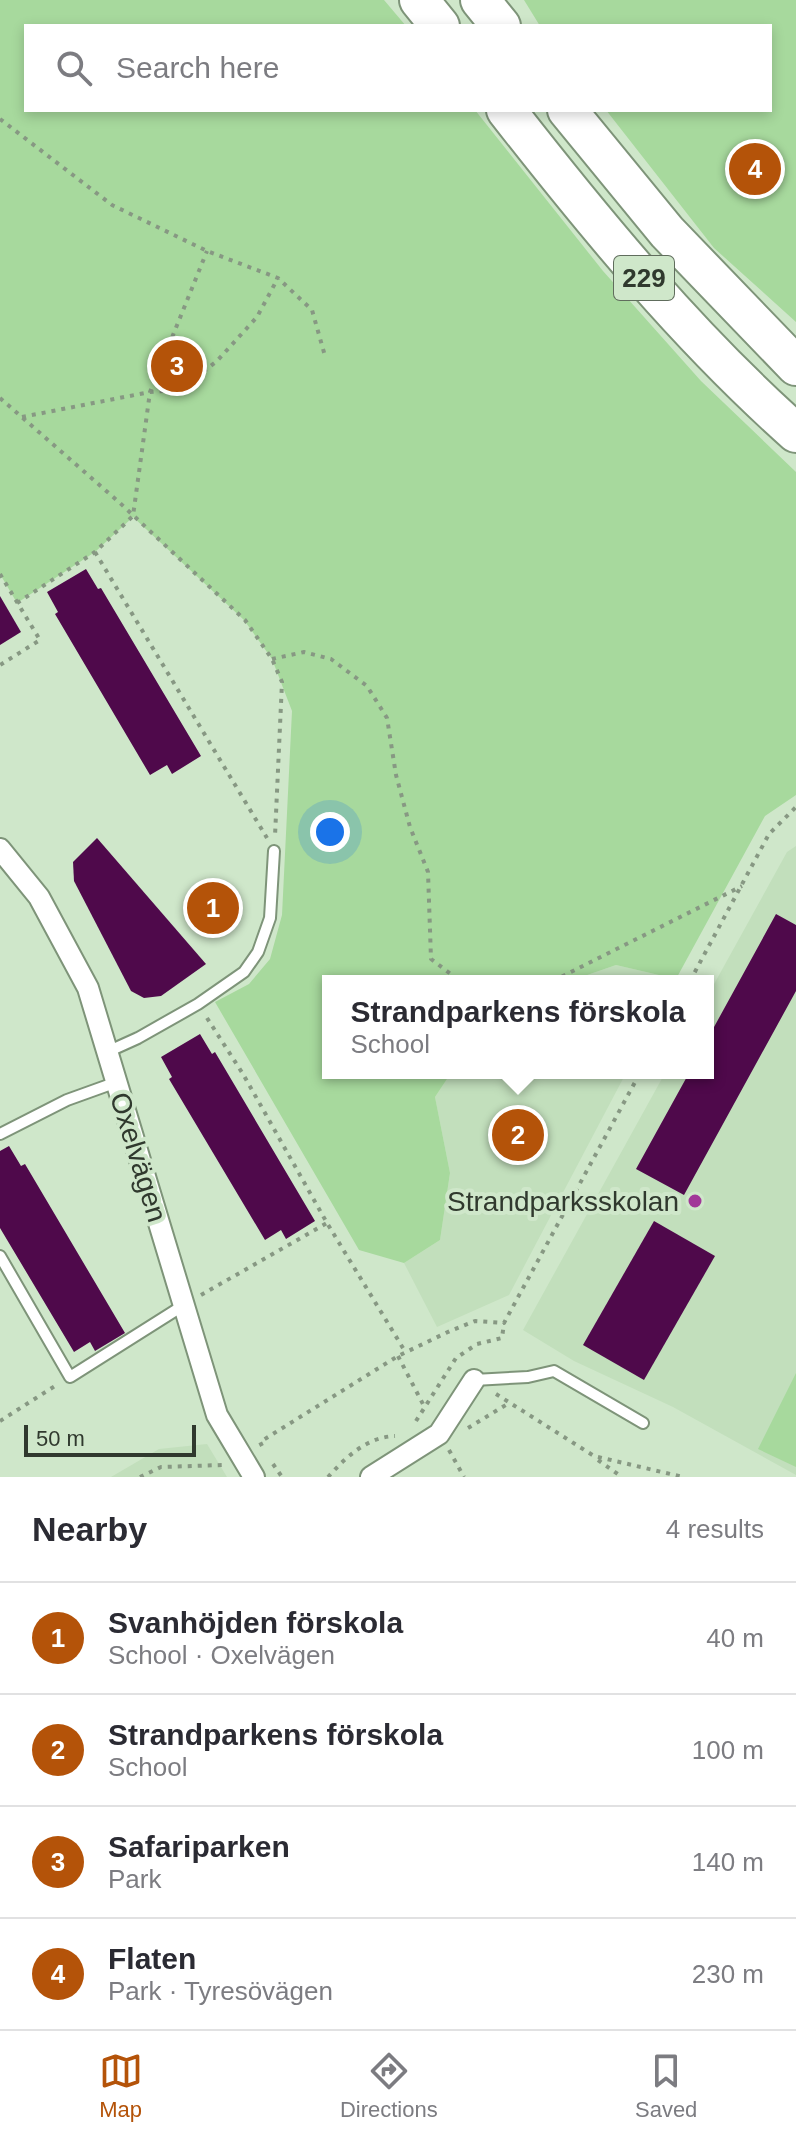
<!DOCTYPE html>
<meta charset="utf-8">
<style>
body{margin:0;font-family:Arial,sans-serif;background:#f7f7f7;color:#2b2b33}
.scale{position:absolute;left:24px;bottom:20px;width:172px;box-sizing:border-box;padding-left:8px;border:4px solid #30392e;border-top:0;font-size:22px;line-height:28px;white-space:nowrap;color:#30392e;-webkit-text-stroke:6px #cfe7ca;paint-order:stroke}
.you{position:absolute;left:330px;top:832px;width:28px;height:28px;margin:-20px;border:6px solid #fff;border-radius:50%;background:#1a73e8;box-shadow:0 0 0 12px #1a73e833}
.badge{display:grid;place-items:center;width:52px;height:52px;border-radius:50%;background:#b45309;color:#fff;font-size:26px;font-weight:700}
.pin{position:absolute;translate:-50% -50%;border:4px solid #fff;box-shadow:0 2px 8px #0006}
.popup{position:absolute;left:322px;top:975px;width:392px;height:104px;box-sizing:border-box;display:grid;place-content:center;border-radius:0px;background:#fff;filter:drop-shadow(0 2px 6px #0005);font-size:26px;white-space:nowrap;color:#7c7c81}
.popup b{font-size:30px;color:#2b2b33}
.popup::after{content:'';position:absolute;left:50%;top:100%;margin-left:-16px;border:16px solid transparent;border-top-color:#fff}
.list{margin:0;padding:0;list-style:none}
h2{display:flex;justify-content:space-between;align-items:center;height:104px;margin:0;padding:0 32px;font-size:34px}
h2 small{font-size:26px;font-weight:400;color:#7c7c81}
.list li{display:grid;grid-template-columns:52px 1fr auto;gap:24px;align-items:center;box-sizing:border-box;height:112px;padding:0 32px;border-top:2px solid #e1e1e2}
.list b{display:block;font-size:30px;white-space:nowrap}
.list p{margin:0;font-size:26px;white-space:nowrap;color:#7c7c81}
.list em{font-size:26px;font-style:normal;color:#7c7c81}
.icon{flex:none;width:44px;height:44px;fill:none;stroke:currentColor;stroke-width:2;stroke-linecap:round;stroke-linejoin:round}
.map{position:relative;flex:none;width:796px;height:1477px;overflow:hidden}
.search{position:absolute;background:#fff;box-shadow:0 4px 12px #0003;left:24px;right:24px;top:24px;height:88px;display:flex;align-items:center;gap:20px;box-sizing:border-box;padding:0 28px;border-radius:0px;color:#7c7c81;font-size:30px}
.sheet{height:552px;background:#fff}
nav{display:flex;justify-content:space-around;align-items:center;box-sizing:border-box;height:112px;border-top:2px solid #e1e1e2;background:#fff;font-size:22px;color:#7c7c81}
nav a{display:grid;justify-items:center;gap:4px}
nav .on{color:#b45309}
.map>svg:first-child{display:block}
.built{fill:#c2dfbc}
.green{fill:#a7d99d}
.building{fill:#4f094b}
.lines{fill:none;stroke-linecap:round;stroke-linejoin:round}
.service-casing{stroke:#7e9479;stroke-width:14}
.minor-casing{stroke:#7e9479;stroke-width:24}
.motorway-casing{stroke:#7e9479;stroke-width:42}
.path{stroke:#879883;stroke-width:4;stroke-dasharray:4 6;stroke-linecap:butt}
.service{stroke:#fff;stroke-width:10}
.minor{stroke:#fff;stroke-width:20}
.motorway{stroke:#fff;stroke-width:38}
.poi-dot{fill:#a13798;stroke:#cfe7ca;stroke-width:3}
.labels{text-anchor:middle;stroke-width:8;stroke-linejoin:round;paint-order:stroke}
.shield{fill:#cfe7ca;stroke:#606d5d;stroke-width:2}
.shield-label{font-size:26px;font-weight:bold;fill:#30392e}
.street-label{font-size:28px;fill:#30392e;stroke:#cfe7ca}
.poi-label{font-size:28px;fill:#30392e;stroke:#cfe7ca;text-anchor:end}
</style>
<div class="map">
<svg width="796" height="1477" viewBox="0 0 796 1477">
<rect width="100%" height="100%" fill="#cfe7ca"/>
<g class="built">
<polygon points="796,846 796,1475 673,1407 574,1361 523,1330 665,1073 708,1073 708,995 787,852"/>
<polygon points="616,965 676,979 570,981"/>
<polygon points="451,1073 626,1073 509,1295 437,1327 404,1263 440,1240 450,1173 435,1097"/>
<polygon points="207,1444 227,1477 111,1477 159,1449"/>
</g>
<g class="green">
<polygon points="0,0 384,0 406,26 26,26 26,110 475,110 603,271 701,381 796,472 796,795 765,816 676,979 616,965 570,981 328,981 328,1073 451,1073 435,1097 450,1173 440,1240 404,1263 359,1250 215,1002 249,984 270,959 282,915 292,711 272,659 244,620 133,517 95,552 17,603 0,574"/>
<polygon points="524,0 796,0 796,322 714,248 606,110 770,110 770,26 540,26"/>
<polygon points="796,1373 796,1467 758,1449"/>
</g>
<g class="building">
<polygon points="86,569 98,589 101,588 201,756 172,774 167,765 150,775 55,614 58,612 47,592"/>
<polygon points="0,596 21,632 0,645"/>
<polygon points="97,838 206,964 161,996 144,998 131,991 74,881 73,862"/>
<polygon points="776,914 796,925 796,991 684,1195 636,1169 689,1073 708,1073 708,1038"/>
<polygon points="200,1034 212,1054 215,1052 315,1221 286,1239 281,1230 265,1240 169,1079 172,1077 161,1057"/>
<polygon points="9,1146 21,1166 25,1164 125,1333 95,1351 90,1342 74,1352 0,1228 0,1151"/>
<polygon points="654,1221 715,1256 644,1380 583,1345"/>
</g>
<g class="lines">
<defs>
<g id="service">
<polyline points="107,1052 138,1038 198,1004 244,972 258,952 270,918 274,851"/>
<polyline points="0,1134 67,1100 117,1082"/>
<polyline points="0,1256 70,1377 184,1305"/>
<polyline points="474,1380 528,1377 554,1371 643,1423"/>
</g>
<g id="minor">
<polyline points="0,849 39,897 88,988 217,1415 254,1477"/>
<polyline points="371,1477 439,1434 474,1380"/>
</g>
<g id="motorway">
<polyline points="419,0 440,26"/>
<polyline points="480,0 501,26"/>
<path d="M506 110C595 224 688 337 796 433"/>
<polyline points="567,110 667,232 796,366"/>
</g>
</defs>
<use href="#service" class="service-casing"/>
<use href="#minor" class="minor-casing"/>
<use href="#motorway" class="motorway-casing"/>
<g class="path">
<polyline points="0,119 112,205 207,251 278,278 312,310 325,356"/>
<polyline points="0,398 120,503 245,620 272,659 282,682 275,836"/>
<polyline points="22,417 150,392 180,390 217,361 257,317 278,278"/>
<polyline points="95,552 267,838"/>
<polyline points="0,574 40,640 0,665"/>
<polyline points="17,603 95,552 133,516 150,392 207,251"/>
<polyline points="272,659 304,652 331,659 367,686 387,718 396,775 410,827 428,872 431,959 460,981"/>
<polyline points="553,981 742,886"/>
<polyline points="690,981 769,834 796,807"/>
<polyline points="207,1018 243,1074 327,1223 406,1353"/>
<polyline points="201,1295 327,1223"/>
<polyline points="398,1356 425,1408"/>
<polyline points="496,1394 594,1456 683,1477"/>
<polyline points="0,1421 58,1384"/>
<polyline points="416,1421 456,1358 477,1344 502,1338 504,1323"/>
<polyline points="468,1428 509,1403"/>
<polyline points="262,1446 260,1442 398,1356 450,1331 475,1321 504,1323 640,1073"/>
<polyline points="449,1450 464,1477"/>
<polyline points="598,1460 622,1477"/>
<polyline points="273,1464 282,1477"/>
<polyline points="140,1477 161,1467 223,1465"/>
<path d="M328 1477C346 1457 367 1437 395 1436"/>
</g>
<use href="#service" class="service"/>
<use href="#minor" class="minor"/>
<use href="#motorway" class="motorway"/>
</g>
<circle class="poi-dot" cx="695" cy="1201" r="8"/>
<g class="labels">
<rect class="shield" x="614" y="256" width="60" height="44" rx="6"/>
<g class="shield-label">
<text x="644" y="287">229</text>
</g>
<g class="street-label">
<text transform="translate(139 1157) rotate(73)" y="10">Oxelvägen</text>
</g>
<g class="poi-label">
<text x="679" y="1211">Strandparksskolan</text>
</g>
</g>
</svg>
<div class="scale">50 m</div>
<div class="you"></div>
<div class="pin badge" style="left:213px;top:908px">1</div>
<div class="pin badge" style="left:518px;top:1135px">2</div>
<div class="popup"><b>Strandparkens förskola</b>School</div>
<div class="pin badge" style="left:177px;top:366px">3</div>
<div class="pin badge" style="left:755px;top:169px">4</div>
<div class="search"><svg class="icon" aria-label="search" viewBox="0 0 24 24"><circle cx="10" cy="10" r="6"/><path d="M15 15l6 6"/></svg>Search here</div>
</div>
<section class="sheet">
<h2>Nearby<small>4 results</small></h2>
<ul class="list">
<li><span class="badge">1</span><div><b>Svanhöjden förskola</b><p>School · Oxelvägen</p></div><em>40 m</em></li>
<li><span class="badge">2</span><div><b>Strandparkens förskola</b><p>School</p></div><em>100 m</em></li>
<li><span class="badge">3</span><div><b>Safariparken</b><p>Park</p></div><em>140 m</em></li>
<li><span class="badge">4</span><div><b>Flaten</b><p>Park · Tyresövägen</p></div><em>230 m</em></li>
</ul>
</section>
<nav>
<a class="on"><svg class="icon" aria-label="map" viewBox="0 0 24 24"><path d="M3 6l6-2 6 2 6-2v14l-6 2-6-2-6 2zM9 4v14M15 6v14"/></svg>Map</a>
<a><svg class="icon" aria-label="directions" viewBox="0 0 24 24"><path d="M12 3l9 9-9 9-9-9zM9 14v-3h6M13 9l2 2-2 2"/></svg>Directions</a>
<a><svg class="icon" aria-label="saved" viewBox="0 0 24 24"><path d="M7 4h10v16l-5-4-5 4z"/></svg>Saved</a>
</nav>
